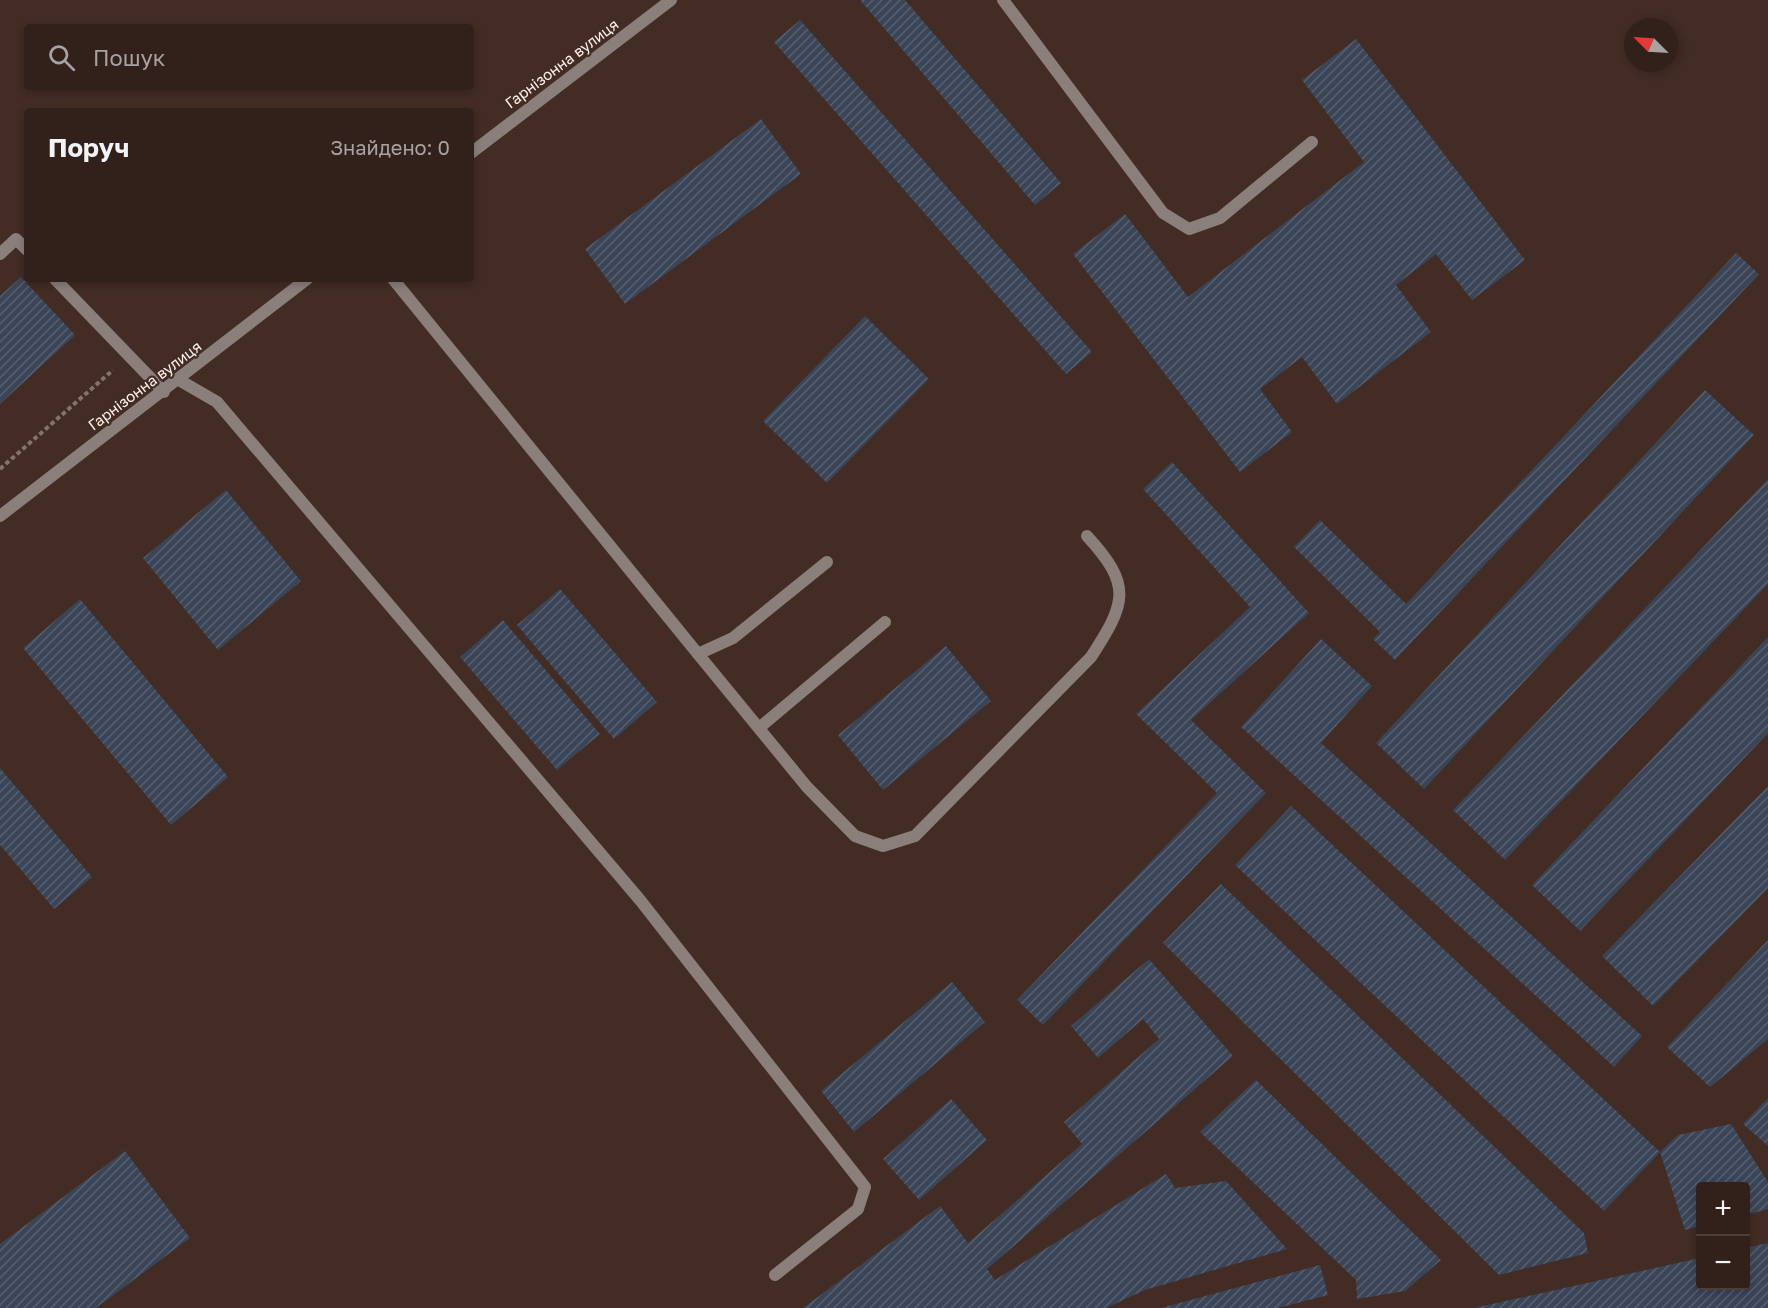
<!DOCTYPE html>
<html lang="uk">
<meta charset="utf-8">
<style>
body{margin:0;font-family:"Golos Text",sans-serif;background:#3d2e28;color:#f1f3f6}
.controls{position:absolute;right:18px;bottom:18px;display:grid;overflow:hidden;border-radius:6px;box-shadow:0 3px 9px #0003}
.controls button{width:54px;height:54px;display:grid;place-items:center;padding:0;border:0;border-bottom:2px solid #4d3e3a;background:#32211b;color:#f1f3f6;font:30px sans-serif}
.compass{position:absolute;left:1624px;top:18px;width:54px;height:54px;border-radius:50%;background:#32211b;box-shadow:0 3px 9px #0003;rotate:294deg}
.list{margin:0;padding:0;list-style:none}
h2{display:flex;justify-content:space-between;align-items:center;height:78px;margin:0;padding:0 24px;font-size:26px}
h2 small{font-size:20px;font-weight:400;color:#a8a3a3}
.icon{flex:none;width:33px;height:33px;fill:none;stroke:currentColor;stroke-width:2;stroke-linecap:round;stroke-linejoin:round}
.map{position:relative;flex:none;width:1768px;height:1308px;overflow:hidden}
.search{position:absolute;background:#32211b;box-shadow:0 3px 9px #0003;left:24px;top:24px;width:450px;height:66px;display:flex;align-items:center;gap:15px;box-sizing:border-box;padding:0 21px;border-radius:6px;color:#a8a3a3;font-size:22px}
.panel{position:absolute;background:#32211b;box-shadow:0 3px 9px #0003;left:24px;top:108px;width:450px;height:174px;border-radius:6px}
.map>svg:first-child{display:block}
.building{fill:url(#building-hatch)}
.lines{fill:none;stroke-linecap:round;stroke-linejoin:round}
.path{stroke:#85726b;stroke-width:4;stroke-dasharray:4.5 3;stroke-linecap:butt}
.lane{stroke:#8b7f7b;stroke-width:12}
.street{stroke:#8b7f7b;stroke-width:12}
.labels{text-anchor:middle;stroke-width:4.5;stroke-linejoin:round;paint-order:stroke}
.street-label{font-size:15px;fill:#fff0eb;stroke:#422c24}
</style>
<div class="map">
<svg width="1768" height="1308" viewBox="0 0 1768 1308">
<defs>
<pattern id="building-hatch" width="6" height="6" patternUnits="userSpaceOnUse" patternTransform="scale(1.5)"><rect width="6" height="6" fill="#3a4558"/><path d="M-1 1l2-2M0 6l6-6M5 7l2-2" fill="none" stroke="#586070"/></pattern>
</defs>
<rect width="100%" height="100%" fill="#422c24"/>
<g class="building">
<polygon points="860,0 905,0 1061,183 1035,205"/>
<polygon points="800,20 1092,352 1066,374 774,42"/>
<polygon points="1356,39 1525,260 1472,300 1436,254 1396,285 1431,332 1337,404 1302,357 1260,389 1292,432 1240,472 1073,254 1125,214 1188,297 1364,162 1302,80"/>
<polygon points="761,119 801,174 625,304 585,249"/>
<polygon points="1736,253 1759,274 1395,660 1373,639 1380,632 1294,547 1320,520 1406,604"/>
<polygon points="21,277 75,335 0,404 0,296"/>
<polygon points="865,316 929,379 827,483 763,421"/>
<polygon points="1705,390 1754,435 1424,789 1376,743"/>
<polygon points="1172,462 1309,613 1191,720 1266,793 1043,1025 1017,1000 1217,793 1136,714 1250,607 1143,489"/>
<polygon points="1768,479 1768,584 1505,860 1453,810"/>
<polygon points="226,490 301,581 218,650 143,558"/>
<polygon points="560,589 657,702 614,739 517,625"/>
<polygon points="80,599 228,777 171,825 23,648"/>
<polygon points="503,620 600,734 557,770 460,657"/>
<polygon points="1768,637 1768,733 1580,931 1532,885"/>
<polygon points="1321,639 1372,686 1321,743 1642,1036 1614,1067 1241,727"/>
<polygon points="946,646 991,701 883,790 838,735"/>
<polygon points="0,768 92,877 54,909 0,845"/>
<polygon points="1768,786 1768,888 1653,1006 1602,956"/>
<polygon points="1291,806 1660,1152 1678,1135 1731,1124 1768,1182 1768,1209 1746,1215 1746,1186 1700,1186 1700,1226 1685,1230 1660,1152 1604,1211 1235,865"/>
<polygon points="1221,884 1584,1233 1588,1253 1499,1275 1163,943"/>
<polygon points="1768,940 1768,1039 1710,1087 1667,1047"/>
<polygon points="1149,959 1233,1056 987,1269 995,1280 1166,1174 1175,1188 1226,1181 1287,1249 1145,1290 1106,1308 803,1308 940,1206 968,1243 1082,1144 1064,1122 1159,1039 1143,1019 1098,1058 1071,1026"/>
<polygon points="952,982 985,1022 854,1132 821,1091"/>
<polygon points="1256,1080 1441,1260 1405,1291 1357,1299 1356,1280 1200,1132"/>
<polygon points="1768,1098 1768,1146 1743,1124"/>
<polygon points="951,1099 987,1140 919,1200 883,1159"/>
<polygon points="125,1151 190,1238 96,1308 0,1308 0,1244"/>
<polygon points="1768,1243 1768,1308 1474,1308 1700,1258 1700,1286 1746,1286 1746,1248"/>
<polygon points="1320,1265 1328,1295 1278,1308 1161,1308"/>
</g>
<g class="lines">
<polyline class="path" points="0,469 113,370"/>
<g class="lane">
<polyline points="1003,0 1163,213 1189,229 1220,218 1312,142"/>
<polyline points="0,254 16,239 27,250"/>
<polyline points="55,279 164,392"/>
<polyline points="393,279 698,654 733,638 827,562"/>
<polyline points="179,380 217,402 640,900 865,1187 858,1209 775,1275"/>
<path d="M698 654 807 787 855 836 883 846 915 836 1091 657C1126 603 1133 586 1087 536"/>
<polyline points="759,728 885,622"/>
</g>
<g class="street">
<polyline points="471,153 671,0"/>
<polyline points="0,516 307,279"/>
</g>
</g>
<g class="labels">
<g class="street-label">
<text transform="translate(562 64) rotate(-37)" y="5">Гарнізонна вулиця</text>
<text transform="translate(145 386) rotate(-37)" y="5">Гарнізонна вулиця</text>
</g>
</g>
</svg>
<div class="controls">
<button>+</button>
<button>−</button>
</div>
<svg class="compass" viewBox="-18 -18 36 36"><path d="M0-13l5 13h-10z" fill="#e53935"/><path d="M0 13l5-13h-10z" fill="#a8a3a3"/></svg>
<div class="search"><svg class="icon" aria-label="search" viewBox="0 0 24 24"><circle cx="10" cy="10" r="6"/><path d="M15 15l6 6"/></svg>Пошук</div>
<section class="panel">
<h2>Поруч<small>Знайдено: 0</small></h2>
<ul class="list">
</ul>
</section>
</div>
